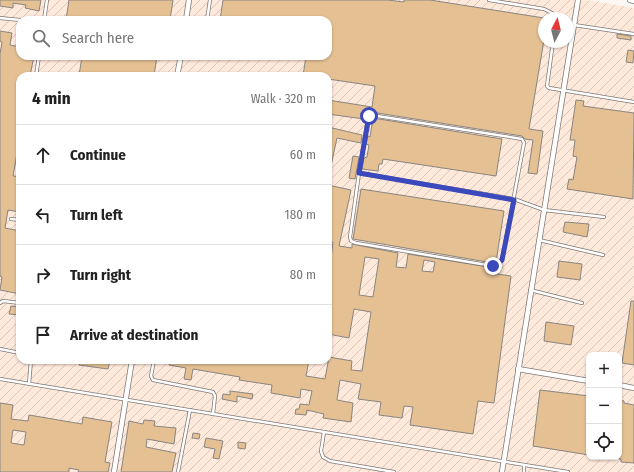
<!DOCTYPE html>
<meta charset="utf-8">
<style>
body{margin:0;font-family:"Fira Sans Condensed",sans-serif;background:#f2f2f2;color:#222}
.controls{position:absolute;right:12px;bottom:12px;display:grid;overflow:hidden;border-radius:8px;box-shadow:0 1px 3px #0004}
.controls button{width:36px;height:36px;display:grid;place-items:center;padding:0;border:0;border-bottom:1px solid #e0e0e0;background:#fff;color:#222;font:20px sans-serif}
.compass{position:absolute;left:538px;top:12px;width:36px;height:36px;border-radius:50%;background:#fff;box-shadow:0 1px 3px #0004;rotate:7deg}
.stop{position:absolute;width:12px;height:12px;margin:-9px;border:3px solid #3a49bc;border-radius:50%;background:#fff}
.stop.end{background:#3a49bc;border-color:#fff;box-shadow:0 1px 4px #0008}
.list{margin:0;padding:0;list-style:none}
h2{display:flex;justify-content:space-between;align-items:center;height:52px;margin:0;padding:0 16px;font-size:17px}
h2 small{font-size:13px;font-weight:400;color:#767676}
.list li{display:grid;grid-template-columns:26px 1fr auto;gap:12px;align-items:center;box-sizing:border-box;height:60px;padding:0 16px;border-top:1px solid #e0e0e0}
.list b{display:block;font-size:15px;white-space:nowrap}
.list em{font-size:13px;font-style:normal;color:#767676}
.icon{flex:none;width:22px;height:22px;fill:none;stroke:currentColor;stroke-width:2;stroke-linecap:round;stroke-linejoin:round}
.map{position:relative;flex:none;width:634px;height:472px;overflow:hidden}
.search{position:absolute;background:#fff;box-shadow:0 1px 3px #0004;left:16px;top:16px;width:316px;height:44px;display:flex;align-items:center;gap:10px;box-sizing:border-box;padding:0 14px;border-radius:12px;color:#767676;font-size:15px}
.panel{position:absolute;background:#fff;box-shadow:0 1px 3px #0004;left:16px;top:72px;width:316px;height:292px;border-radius:12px}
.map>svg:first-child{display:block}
.industrial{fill:url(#industrial-furrows);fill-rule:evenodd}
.building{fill:#e5c093;stroke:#898581;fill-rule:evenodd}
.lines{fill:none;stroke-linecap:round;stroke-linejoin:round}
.service-casing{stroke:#7d7a76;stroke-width:4}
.minor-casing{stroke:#7d7a76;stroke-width:6}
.service{stroke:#fff;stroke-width:2.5}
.minor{stroke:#fff;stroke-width:4.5}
.route{stroke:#3a49bc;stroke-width:5}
</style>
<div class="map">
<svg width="634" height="472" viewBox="0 0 634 472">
<defs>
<pattern id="industrial-furrows" width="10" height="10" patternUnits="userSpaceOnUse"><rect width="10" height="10" fill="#ffe9db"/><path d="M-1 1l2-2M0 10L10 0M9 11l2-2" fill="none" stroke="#dac7bb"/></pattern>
</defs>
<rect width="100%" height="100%" fill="#fbf7f3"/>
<path class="industrial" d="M0 0H587L634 8V472H0ZM544 18H568V42H544ZM20 20H328V56H20ZM20 76H328V360H20ZM589 355H619V457H589Z"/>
<g class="building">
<polygon points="0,0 41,0 39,11 25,8 26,5 13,3 13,8 0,6"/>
<polygon points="69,0 173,0 170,20 66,20"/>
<polygon points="223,0 388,0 404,2 404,0 430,0 544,18 544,40 529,129 543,131 537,174 528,173 533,140 525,139 522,136 371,112 365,113 364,119 328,114 328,100 372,107 375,86 328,79 328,76 303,76 306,56 328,56 328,20 220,20"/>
<polygon points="0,31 12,33 10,45 20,47 20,56 34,56 30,76 20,76 20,137 13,176 20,177 20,212 8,210 5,228 20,231 20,294 0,290 2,277 0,276 0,54 2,42 0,41"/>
<polygon points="617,34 631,36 631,40 617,38"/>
<polygon points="628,50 634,51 633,63 626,62"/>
<polygon points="82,56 157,56 154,76 79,76"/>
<polygon points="576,100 584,101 583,106 634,113 633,199 567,189 569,179 573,180 577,157 573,156 575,140 570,140"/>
<polygon points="373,118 502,139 496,176 383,159 382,164 379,164 378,171 362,169 364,158 367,157 369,145 366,144 368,136 370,137"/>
<polygon points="328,127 362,135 361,143 337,138 330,170 328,170"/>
<polygon points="353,156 359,157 355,179 349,178"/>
<path d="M328 185 351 190 339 246 352 248V244L398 253 396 267 406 268 408 254 495 268 497 274 511 276 494 403 478 401 473 434 410 425 413 407 404 406 402 418 379 415 381 402 358 399 361 384 340 380 337 400 353 403 351 422 323 418 324 414 307 410 306 415 295 414 296 409H299L300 404 309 405 312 391 301 389 300 398 271 393 272 385 239 380 240 377 193 369 191 380 184 379 186 368 169 365 170 360H309L306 376 325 379 329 357 352 361 351 370 362 371 371 312 354 309 349 338 328 334V281L333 242 328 241ZM365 257 379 259 373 297 359 295ZM424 260 435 262 433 272 422 271Z"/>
<polygon points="361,189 504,211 496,262 493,263 353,239"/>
<polygon points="565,222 589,224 587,237 563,232"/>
<polygon points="559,261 582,264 580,280 557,277"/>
<polygon points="631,301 634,301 634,365 622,363"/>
<polygon points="11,306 20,307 20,315 9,314"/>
<polygon points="546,322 574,326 571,345 544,341"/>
<polygon points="80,360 110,360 108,369 79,365"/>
<polygon points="540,390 589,396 589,455 533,446"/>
<polygon points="230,391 253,394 252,399 237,396 237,402 222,399 223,394 230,395"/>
<polygon points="619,400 624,401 624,403 634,405 634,463 621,462 621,459 619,459"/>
<path d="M0 403 13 405 11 419 28 421 29 415 82 424 83 417 112 422 105 462 110 463 108 472H78L79 470 69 468V472H0ZM13 430 26 432 24 445 11 443Z"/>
<polygon points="144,420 155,421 154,426 176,428 174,444 147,439 146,447 176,453 172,472 121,472 129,421 143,424"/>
<polygon points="193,433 200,434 199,439 192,438"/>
<polygon points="206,438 223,441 219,459 213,458 215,449 204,447"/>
<polygon points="238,442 246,443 245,449 238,448"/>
</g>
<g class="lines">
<defs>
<g id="service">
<polyline points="489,0 544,9 552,13 555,18"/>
<polyline points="0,18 20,20"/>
<polyline points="44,20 47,0"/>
<polyline points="207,20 210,0"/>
<polyline points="574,25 634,34"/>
<polyline points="553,42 547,86 549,88 634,102"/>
<polyline points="36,76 39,56"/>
<polyline points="359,173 368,118 371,115 522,139 524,143 502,260 498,264 493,266 356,243 351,241 350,237 359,173 514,199 544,210 604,217"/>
<polyline points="11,219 20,220"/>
<polyline points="539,240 603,255"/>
<polyline points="530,290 582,303"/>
<polyline points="0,303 3,301 20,303"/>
<polyline points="0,349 20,353"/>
<polyline points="154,360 151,376 153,380 213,392 215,396 213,414"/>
<polyline points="0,379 568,472"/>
<polyline points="29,384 31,360"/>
<polyline points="324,432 321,451 323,457 330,461 394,472"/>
<polyline points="178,472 190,410"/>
<polyline points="524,472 524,465"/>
</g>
<g id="minor">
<polyline points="630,0 634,1"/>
<polyline points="186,20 189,0"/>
<polyline points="177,76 181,56"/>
<polyline points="518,369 589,381"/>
<polyline points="619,385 634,388"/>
<polyline points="114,472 132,360"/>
<polyline points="502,472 578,0"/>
</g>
</defs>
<use href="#service" class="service-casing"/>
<use href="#minor" class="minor-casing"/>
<use href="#service" class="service"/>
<use href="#minor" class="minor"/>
</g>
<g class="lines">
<polyline class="route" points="369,116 359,173 514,200 502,260 498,264 493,266"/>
</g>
</svg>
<div class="controls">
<button>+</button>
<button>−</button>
<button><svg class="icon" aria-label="locate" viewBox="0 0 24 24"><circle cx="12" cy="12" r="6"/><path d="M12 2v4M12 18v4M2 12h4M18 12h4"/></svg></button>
</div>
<svg class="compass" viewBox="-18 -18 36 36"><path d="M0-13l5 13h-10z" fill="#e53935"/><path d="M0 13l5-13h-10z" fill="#767676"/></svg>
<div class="stop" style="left:369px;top:116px"></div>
<div class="stop end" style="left:493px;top:266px"></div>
<div class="search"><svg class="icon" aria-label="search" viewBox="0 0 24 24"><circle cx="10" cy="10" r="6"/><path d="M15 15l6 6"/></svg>Search here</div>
<section class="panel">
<h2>4 min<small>Walk · 320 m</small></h2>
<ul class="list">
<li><svg class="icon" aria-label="ahead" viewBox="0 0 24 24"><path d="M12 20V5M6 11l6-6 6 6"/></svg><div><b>Continue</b></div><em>60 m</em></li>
<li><svg class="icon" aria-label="left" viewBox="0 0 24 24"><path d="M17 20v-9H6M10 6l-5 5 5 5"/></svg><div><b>Turn left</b></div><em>180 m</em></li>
<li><svg class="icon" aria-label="right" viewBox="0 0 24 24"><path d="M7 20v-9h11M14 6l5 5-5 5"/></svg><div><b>Turn right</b></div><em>80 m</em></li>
<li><svg class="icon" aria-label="arrive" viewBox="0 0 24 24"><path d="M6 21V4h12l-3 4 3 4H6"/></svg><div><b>Arrive at destination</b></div></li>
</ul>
</section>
</div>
